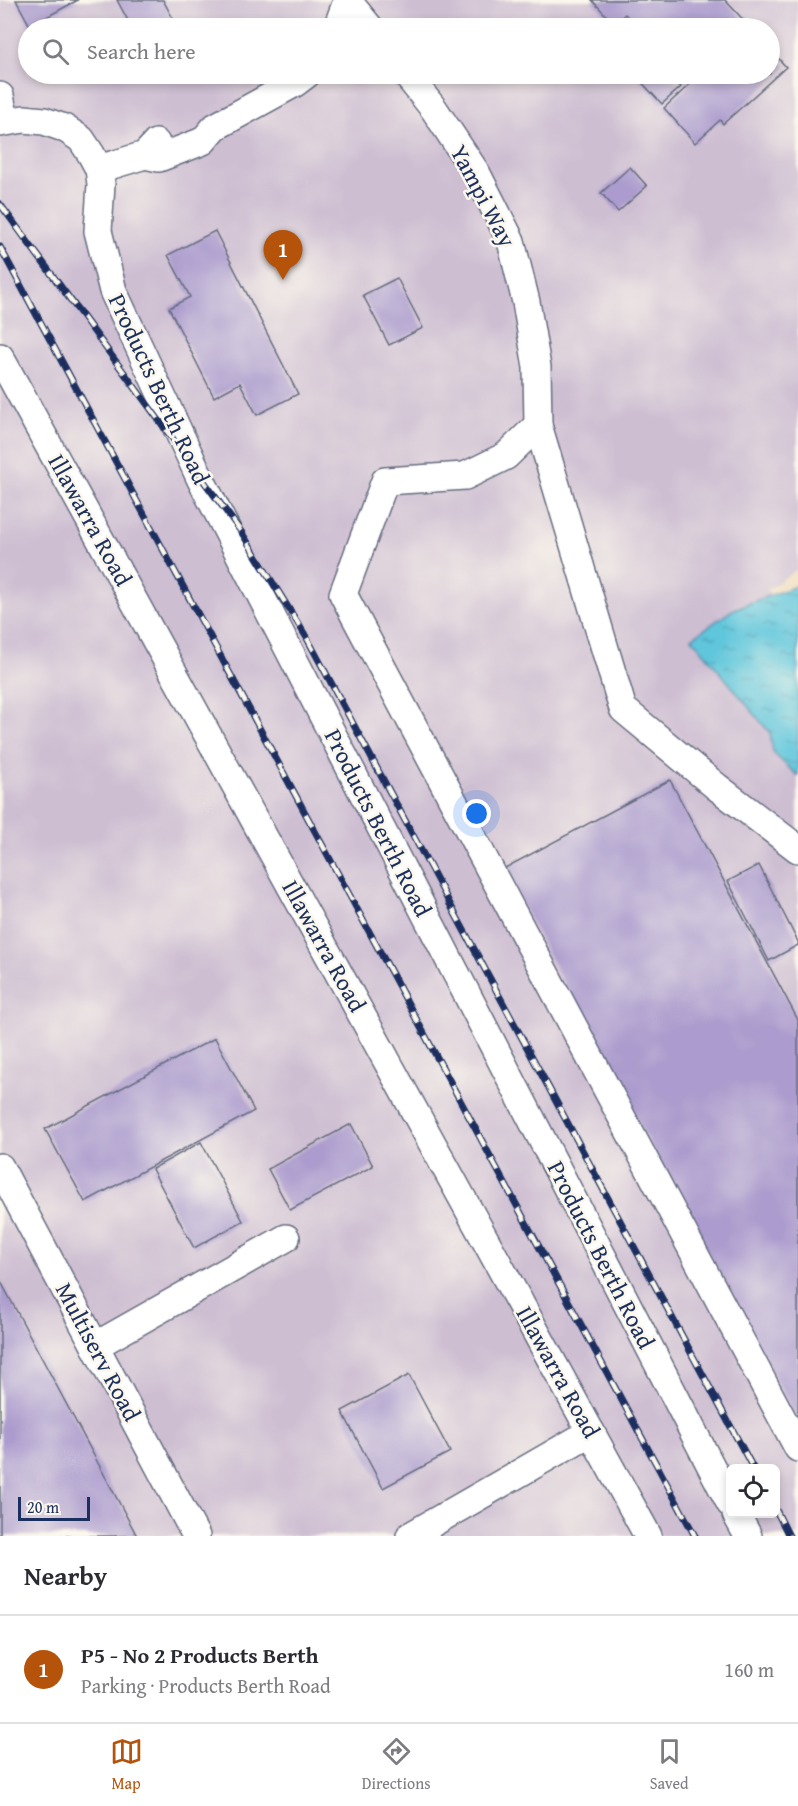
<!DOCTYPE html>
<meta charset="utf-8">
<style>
body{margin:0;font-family:"Gentium Book Plus",serif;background:#f7f7f7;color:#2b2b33}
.controls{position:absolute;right:18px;bottom:18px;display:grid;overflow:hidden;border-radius:9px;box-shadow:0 3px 9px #0003}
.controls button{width:54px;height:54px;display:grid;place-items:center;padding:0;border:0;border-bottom:2px solid #e1e1e2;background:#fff;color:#2b2b33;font:30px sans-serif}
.scale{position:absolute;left:18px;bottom:15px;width:72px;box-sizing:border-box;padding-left:6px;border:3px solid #1b2f5e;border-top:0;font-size:16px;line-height:21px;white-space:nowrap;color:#1b2f5e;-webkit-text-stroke:4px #fbf7ec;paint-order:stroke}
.you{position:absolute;left:477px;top:814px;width:21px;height:21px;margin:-15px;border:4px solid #fff;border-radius:50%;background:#1a73e8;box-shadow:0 0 0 9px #1a73e833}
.badge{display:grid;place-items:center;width:39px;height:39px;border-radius:50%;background:#b45309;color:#fff;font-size:20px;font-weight:700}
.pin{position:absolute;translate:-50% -50px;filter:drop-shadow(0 2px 3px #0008)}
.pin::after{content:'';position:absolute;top:32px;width:21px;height:18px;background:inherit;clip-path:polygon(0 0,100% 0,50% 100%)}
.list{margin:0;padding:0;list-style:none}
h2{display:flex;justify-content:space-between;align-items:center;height:78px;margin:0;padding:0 24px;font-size:26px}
h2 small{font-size:20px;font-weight:400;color:#7c7c81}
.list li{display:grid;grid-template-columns:39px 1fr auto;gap:18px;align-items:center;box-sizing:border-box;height:108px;padding:0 24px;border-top:2px solid #e1e1e2}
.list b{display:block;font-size:22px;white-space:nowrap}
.list p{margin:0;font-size:20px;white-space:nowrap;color:#7c7c81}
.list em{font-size:20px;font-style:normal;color:#7c7c81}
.icon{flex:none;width:33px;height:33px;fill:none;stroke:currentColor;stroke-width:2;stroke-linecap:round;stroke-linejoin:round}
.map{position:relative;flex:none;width:798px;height:1536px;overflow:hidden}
.search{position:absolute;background:#fff;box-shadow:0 3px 9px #0003;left:18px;right:18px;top:18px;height:66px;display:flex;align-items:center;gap:15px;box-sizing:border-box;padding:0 21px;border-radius:33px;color:#7c7c81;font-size:22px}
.sheet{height:186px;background:#fff}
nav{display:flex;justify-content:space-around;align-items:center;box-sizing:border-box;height:84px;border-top:2px solid #e1e1e2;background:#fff;font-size:16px;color:#7c7c81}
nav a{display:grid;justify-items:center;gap:3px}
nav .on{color:#b45309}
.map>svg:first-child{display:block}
.industrial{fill:#cdbed2;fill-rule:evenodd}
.water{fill:url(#water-ripples);stroke:#3d7a9d;stroke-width:1.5}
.building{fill:#ab9bce}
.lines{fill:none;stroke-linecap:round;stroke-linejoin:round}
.minor-casing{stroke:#666c7f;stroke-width:30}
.minor{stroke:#fff;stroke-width:27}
.rail-casing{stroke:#1b2f5e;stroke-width:7}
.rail{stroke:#fbf7ec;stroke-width:4.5;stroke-dasharray:14;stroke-linecap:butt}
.labels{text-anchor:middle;stroke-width:5;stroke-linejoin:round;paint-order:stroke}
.street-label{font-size:24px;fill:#1b2f5e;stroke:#fbf7ec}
</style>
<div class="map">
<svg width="798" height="1536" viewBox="0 0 798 1536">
<defs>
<pattern id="water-ripples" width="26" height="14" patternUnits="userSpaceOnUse" patternTransform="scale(1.5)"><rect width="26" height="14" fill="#5fc6dc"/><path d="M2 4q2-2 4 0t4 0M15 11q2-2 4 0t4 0" fill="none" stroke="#4ea1b6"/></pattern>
</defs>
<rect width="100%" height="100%" fill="#fbf7ec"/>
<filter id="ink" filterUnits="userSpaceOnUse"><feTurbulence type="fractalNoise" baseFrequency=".0167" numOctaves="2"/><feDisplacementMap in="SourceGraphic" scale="12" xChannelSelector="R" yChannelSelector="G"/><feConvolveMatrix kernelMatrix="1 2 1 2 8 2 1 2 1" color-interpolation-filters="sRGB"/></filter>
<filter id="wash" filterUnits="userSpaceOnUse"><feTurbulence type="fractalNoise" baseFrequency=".008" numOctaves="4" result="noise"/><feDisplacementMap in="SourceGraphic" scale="24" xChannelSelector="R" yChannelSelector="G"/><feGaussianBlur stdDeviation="1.35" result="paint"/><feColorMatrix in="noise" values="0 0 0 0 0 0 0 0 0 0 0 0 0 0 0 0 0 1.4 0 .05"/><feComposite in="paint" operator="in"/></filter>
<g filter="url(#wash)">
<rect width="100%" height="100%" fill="#f0ddbd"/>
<path class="industrial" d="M0 0H798V569L767 590 798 620V1536H0ZM28 28H770V74H28ZM730 1468H776V1514H730Z"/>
<polygon class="water" points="798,585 798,776 773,753 770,733 692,638 734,609"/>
<g id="blocks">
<g class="building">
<polygon points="16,0 78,0 30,26"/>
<polygon points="117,0 163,0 178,28 132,28"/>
<polygon points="592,0 725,0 751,28 638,28 625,14 614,24"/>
<polygon points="770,49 786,67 723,124 720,120 695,143 664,108 689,85 678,74 770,74"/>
<polygon points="634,74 668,74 681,87 662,104"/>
<polygon points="630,167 647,186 618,212 601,193"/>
<polygon points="215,231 298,394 257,415 240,383 214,397 169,308 190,297 168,255"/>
<polygon points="397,278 423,328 389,345 363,295"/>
<polygon points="670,780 798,1020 798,1421 503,869"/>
<polygon points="759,865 798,942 798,945 769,961 728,881"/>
<polygon points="215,1038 254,1111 85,1202 45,1129"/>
<polygon points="351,1124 373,1166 290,1210 268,1169"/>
<polygon points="201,1142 243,1221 194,1248 152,1169"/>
<polygon points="0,1280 137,1536 0,1536"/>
<polygon points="409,1375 450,1452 383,1488 342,1411"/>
</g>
</g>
</g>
<g filter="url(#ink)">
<use href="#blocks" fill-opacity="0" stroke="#666c7f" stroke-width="1.5"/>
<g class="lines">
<defs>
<g id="minor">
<polyline points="347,0 370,28"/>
<polyline points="337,28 347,1"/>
<polyline points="406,74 434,109 477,174 511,241 526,302 537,367 538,425 623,709 717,787 798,849"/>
<polyline points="0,96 5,121"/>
<polyline points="0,123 24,119 44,121 64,128 81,139 91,154 99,169 101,184 98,231 113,291 201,480 730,1503"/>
<polyline points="145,155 159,158 203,141 215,127 295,83 307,74"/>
<polyline points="99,169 145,155 156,143"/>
<polyline points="0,357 648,1536"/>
<polyline points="538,425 506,456 465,476 385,481 343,594 798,1448"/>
<polyline points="0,1167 196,1536"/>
<polyline points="95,1346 286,1238"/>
<polyline points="736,1514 748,1536"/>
<polyline points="410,1536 591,1432"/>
</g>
</defs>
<use href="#minor" class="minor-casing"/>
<use href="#minor" class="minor"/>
<defs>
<g id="rail">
<polyline points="0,204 242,533 307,638 753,1468"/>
<polyline points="0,247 695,1536"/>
<polyline points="776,1510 789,1536"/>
</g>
</defs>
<use href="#rail" class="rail-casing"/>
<use href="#rail" class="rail"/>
</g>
</g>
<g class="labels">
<g class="street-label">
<text transform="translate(483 196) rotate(62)" y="8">Yampi Way</text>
<text transform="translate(159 389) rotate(65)" y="8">Products Berth Road</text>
<text transform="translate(90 520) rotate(61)" y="8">Illawarra Road</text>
<text transform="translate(378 823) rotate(63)" y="8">Products Berth Road</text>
<text transform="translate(324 946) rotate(61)" y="8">Illawarra Road</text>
<text transform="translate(601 1255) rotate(63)" y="8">Products Berth Road</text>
<text transform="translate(98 1352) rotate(62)" y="8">Multiserv Road</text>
<text transform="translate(558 1372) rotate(61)" y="8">Illawarra Road</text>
</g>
</g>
</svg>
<div class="controls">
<button><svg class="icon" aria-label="locate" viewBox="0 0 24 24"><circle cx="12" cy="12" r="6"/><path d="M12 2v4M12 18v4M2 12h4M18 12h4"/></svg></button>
</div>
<div class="scale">20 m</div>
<div class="you"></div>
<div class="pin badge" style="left:283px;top:280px">1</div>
<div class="search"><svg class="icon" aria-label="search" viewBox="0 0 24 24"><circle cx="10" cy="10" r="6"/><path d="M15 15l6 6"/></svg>Search here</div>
</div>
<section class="sheet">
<h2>Nearby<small></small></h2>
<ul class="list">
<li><span class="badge">1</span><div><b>P5 - No 2 Products Berth</b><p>Parking · Products Berth Road</p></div><em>160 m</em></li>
</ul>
</section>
<nav>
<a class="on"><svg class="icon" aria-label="map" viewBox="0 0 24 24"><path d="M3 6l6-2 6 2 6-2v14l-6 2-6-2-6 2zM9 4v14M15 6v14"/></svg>Map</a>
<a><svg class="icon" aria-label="directions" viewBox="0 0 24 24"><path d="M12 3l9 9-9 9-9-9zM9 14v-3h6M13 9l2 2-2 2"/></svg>Directions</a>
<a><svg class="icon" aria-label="saved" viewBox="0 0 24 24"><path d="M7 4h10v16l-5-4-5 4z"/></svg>Saved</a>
</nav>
